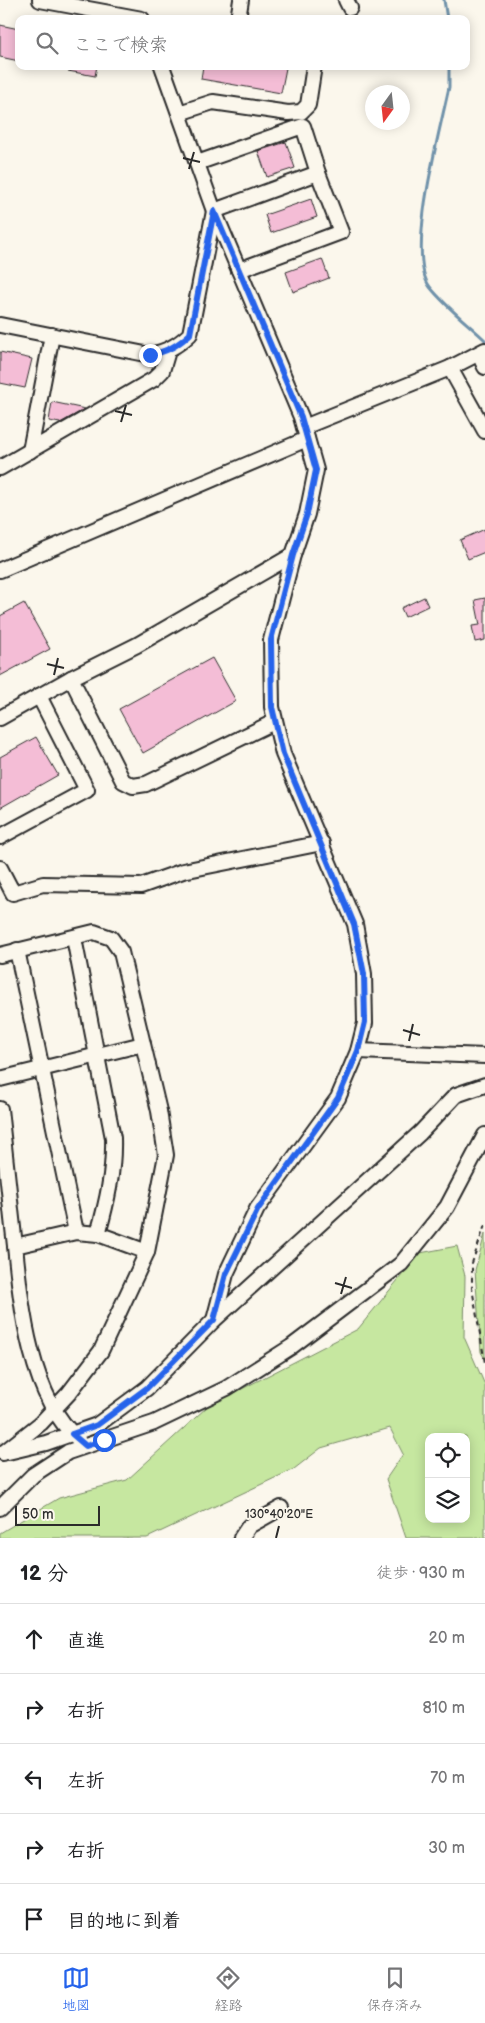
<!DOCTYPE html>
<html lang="ja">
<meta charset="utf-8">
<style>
body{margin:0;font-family:"Balsamiq Sans","Klee One",sans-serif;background:#f6f6f6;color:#202124}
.controls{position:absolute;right:15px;bottom:15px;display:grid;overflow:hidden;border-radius:10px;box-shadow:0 2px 12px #0003}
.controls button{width:45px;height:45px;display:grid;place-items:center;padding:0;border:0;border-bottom:1px solid #e0e0e0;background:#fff;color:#202124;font:25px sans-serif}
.compass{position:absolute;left:365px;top:85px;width:45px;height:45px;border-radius:50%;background:#fff;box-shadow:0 2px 12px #0003;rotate:195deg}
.scale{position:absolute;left:15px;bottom:12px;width:85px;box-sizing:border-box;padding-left:5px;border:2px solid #2b2b2b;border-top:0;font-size:14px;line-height:18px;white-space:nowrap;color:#2b2b2b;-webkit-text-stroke:4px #fbf7ec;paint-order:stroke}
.stop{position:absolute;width:15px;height:15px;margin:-11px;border:4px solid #2563eb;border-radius:50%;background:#fff}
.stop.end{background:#2563eb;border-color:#fff;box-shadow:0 1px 5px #0008}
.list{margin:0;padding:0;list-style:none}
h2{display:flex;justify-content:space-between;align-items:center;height:65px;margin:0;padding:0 20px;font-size:21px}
h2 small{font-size:16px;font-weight:400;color:#757577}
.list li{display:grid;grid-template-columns:32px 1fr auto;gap:15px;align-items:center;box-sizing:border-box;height:70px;padding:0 20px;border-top:1px solid #e0e0e0}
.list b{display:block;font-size:19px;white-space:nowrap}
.list em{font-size:16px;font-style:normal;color:#757577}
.icon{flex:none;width:28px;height:28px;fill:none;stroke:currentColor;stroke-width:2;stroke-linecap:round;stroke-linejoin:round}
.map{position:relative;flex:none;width:485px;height:1538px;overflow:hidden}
.search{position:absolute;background:#fff;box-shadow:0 2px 12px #0003;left:15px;right:15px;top:15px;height:55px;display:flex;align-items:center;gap:12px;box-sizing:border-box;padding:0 18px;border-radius:10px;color:#757577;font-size:19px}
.sheet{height:415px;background:#fff}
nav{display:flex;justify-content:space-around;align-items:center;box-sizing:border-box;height:70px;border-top:1px solid #e0e0e0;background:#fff;font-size:14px;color:#757577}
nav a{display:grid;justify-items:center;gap:2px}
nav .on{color:#2563eb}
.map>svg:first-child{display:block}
.green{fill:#c6e7a0;stroke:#788966;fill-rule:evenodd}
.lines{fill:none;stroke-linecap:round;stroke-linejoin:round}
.stream{stroke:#7092aa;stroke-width:3}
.building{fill:#f4bdd6;stroke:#2b2b2b}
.minor-casing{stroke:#2b2b2b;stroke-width:18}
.path{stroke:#2b2b2b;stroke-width:2;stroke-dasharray:5 4;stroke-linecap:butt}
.minor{stroke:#fbf7ec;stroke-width:14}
.route{stroke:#2563eb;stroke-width:6}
.ticks{fill:none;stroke:#2b2b2b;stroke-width:2}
.ticks-label{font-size:12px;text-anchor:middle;fill:#2b2b2b;stroke:#fbf7ec;stroke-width:4;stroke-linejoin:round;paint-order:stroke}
</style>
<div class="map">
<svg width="485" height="1538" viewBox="0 0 485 1538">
<rect width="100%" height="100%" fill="#fbf7ec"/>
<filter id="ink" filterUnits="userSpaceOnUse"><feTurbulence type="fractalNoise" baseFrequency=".02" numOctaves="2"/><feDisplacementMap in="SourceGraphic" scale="10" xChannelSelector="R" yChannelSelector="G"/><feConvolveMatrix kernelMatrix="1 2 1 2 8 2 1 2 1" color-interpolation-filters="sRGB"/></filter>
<g filter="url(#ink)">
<g class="green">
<polygon points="485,1234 485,1359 481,1352 475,1270"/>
<path d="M457 1246 465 1276 464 1337 485 1385V1538H406L386 1479 403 1454 390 1428 321 1448 294 1469 147 1538H0V1533L59 1498 127 1480 207 1407 358 1329 420 1253ZM429 1437H466V1519H429Z"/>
</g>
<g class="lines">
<g class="stream">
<polyline points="444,0 447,19"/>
<path d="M449 66V87C441 127 405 255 430 287 446 307 467 323 485 340"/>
</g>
</g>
<g class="building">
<polygon points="0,25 19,29 19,61 0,57"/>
<polygon points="69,66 97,66 95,76 68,71"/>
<polygon points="203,66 278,66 286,68 281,93 201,79"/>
<polygon points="286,142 295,168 267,177 258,151"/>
<polygon points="311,199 317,217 271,233 265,215"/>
<polygon points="322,259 329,278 293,292 286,272"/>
<polygon points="0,352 32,359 25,388 0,383"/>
<polygon points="52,402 85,409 60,423 49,421"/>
<polygon points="485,529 485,552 468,559 460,540"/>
<polygon points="424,597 428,606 405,617 401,608"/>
<polygon points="485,598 485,640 475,642 472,626 480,625 475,600"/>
<polygon points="24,603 50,649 0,676 0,616"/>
<polygon points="212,658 236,701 143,753 119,709"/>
<polygon points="36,737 58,775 0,808 0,757"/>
</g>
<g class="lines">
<defs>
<g id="minor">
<polyline points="40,0 142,19"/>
<polyline points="346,0 350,8"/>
<polyline points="238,19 241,0"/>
<polyline points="162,66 214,211 301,417 316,470 307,514 293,555 271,640 272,707 283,754 355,924 364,974 365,1023 358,1051 338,1098 257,1209 226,1274 214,1320"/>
<polyline points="179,113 213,102 288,113 301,112 308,105 314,66"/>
<polyline points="197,163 303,126 318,173 214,211"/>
<polyline points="239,270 341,232 318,173"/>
<path d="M0 325 150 355C168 351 177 346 190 334L214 211"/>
<polyline points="479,354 485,367"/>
<polyline points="450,368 485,431"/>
<polyline points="304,427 450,368 485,350"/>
<polyline points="30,451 52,335"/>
<polyline points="0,468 154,379 162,371 168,351"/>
<polyline points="0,570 307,439"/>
<polyline points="0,718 71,678"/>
<polyline points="274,722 146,784 133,786 123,781 71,678 137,645 293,555"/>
<polyline points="0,837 87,790 39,696"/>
<polyline points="0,868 13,893 43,884 141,886 183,871 322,843"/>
<path d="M74 938 113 1138C114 1171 107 1202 98 1234"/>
<polyline points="17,950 76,1232"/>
<polyline points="0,955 94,932 111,938 121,952 159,1111 166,1155 147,1252 101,1351 69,1393 41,1423 3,1453"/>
<polyline points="358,1051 485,1056"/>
<polyline points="0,1079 143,1044"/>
<polyline points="0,1109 15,1246 76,1232 98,1234 147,1252"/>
<path d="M15 1246C21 1305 30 1398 78 1439"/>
<polyline points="8,1452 46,1443 97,1425 147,1388 214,1320 420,1133 456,1095 485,1085"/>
<polyline points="0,1508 33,1475 68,1452 154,1423 227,1388 291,1347 401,1264 447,1207 485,1135"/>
<polyline points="241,1538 249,1526 281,1508"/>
</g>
</defs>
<use href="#minor" class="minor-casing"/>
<polyline class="path" points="485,1225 472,1263 472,1288 485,1363"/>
<use href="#minor" class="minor"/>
</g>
</g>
<g class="lines" filter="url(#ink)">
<path class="route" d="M104 1440 86 1446 72 1434 97 1425 147 1388 214 1320 226 1274 258 1209 338 1098 358 1051 365 1022 364 974 354 924 283 754 272 707 271 640 293 555 307 514 316 470 301 417 214 211 190 334C177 346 168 351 150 355"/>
</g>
<path class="ticks" d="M183 158 200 162M189 169 194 152M115 411 132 415M121 422 126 405M47 664 64 668M54 675 58 658M403 1030 420 1035M409 1041 413 1024M335 1283 352 1288M341 1294 346 1277M276 1538 279 1526"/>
<g class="ticks-label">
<text x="279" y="1518">130°40'20"E</text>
</g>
</svg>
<div class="controls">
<button><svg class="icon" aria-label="locate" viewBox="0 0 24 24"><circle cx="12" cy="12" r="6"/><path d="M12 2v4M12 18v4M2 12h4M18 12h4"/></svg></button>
<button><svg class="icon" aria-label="layers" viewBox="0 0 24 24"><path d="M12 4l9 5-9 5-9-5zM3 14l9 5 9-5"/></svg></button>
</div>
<svg class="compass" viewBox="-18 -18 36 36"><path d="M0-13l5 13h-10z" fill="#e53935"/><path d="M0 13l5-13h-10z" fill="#757577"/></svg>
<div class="scale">50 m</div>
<div class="stop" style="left:104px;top:1440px"></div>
<div class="stop end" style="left:150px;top:355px"></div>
<div class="search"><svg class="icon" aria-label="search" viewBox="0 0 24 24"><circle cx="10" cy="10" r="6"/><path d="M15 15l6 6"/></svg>ここで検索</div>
</div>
<section class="sheet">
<h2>12 分<small>徒歩 · 930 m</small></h2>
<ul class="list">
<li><svg class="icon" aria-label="ahead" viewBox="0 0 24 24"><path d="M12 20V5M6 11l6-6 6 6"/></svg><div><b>直進</b></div><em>20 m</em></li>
<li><svg class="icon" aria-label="right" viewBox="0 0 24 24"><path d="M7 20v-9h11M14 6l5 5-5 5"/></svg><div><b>右折</b></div><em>810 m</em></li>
<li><svg class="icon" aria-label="left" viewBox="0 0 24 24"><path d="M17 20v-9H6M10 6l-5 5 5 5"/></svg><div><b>左折</b></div><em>70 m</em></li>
<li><svg class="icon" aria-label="right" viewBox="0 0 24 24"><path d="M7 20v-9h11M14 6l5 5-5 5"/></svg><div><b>右折</b></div><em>30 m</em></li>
<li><svg class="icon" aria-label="arrive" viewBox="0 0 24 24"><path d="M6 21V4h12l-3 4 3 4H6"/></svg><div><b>目的地に到着</b></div></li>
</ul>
</section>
<nav>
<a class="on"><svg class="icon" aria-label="map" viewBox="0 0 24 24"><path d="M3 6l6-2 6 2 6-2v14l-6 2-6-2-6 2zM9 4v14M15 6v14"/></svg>地図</a>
<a><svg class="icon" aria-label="directions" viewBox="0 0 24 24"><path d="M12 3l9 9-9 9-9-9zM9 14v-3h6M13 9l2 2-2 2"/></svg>経路</a>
<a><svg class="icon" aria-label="saved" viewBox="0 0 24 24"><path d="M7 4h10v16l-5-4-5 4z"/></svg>保存済み</a>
</nav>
